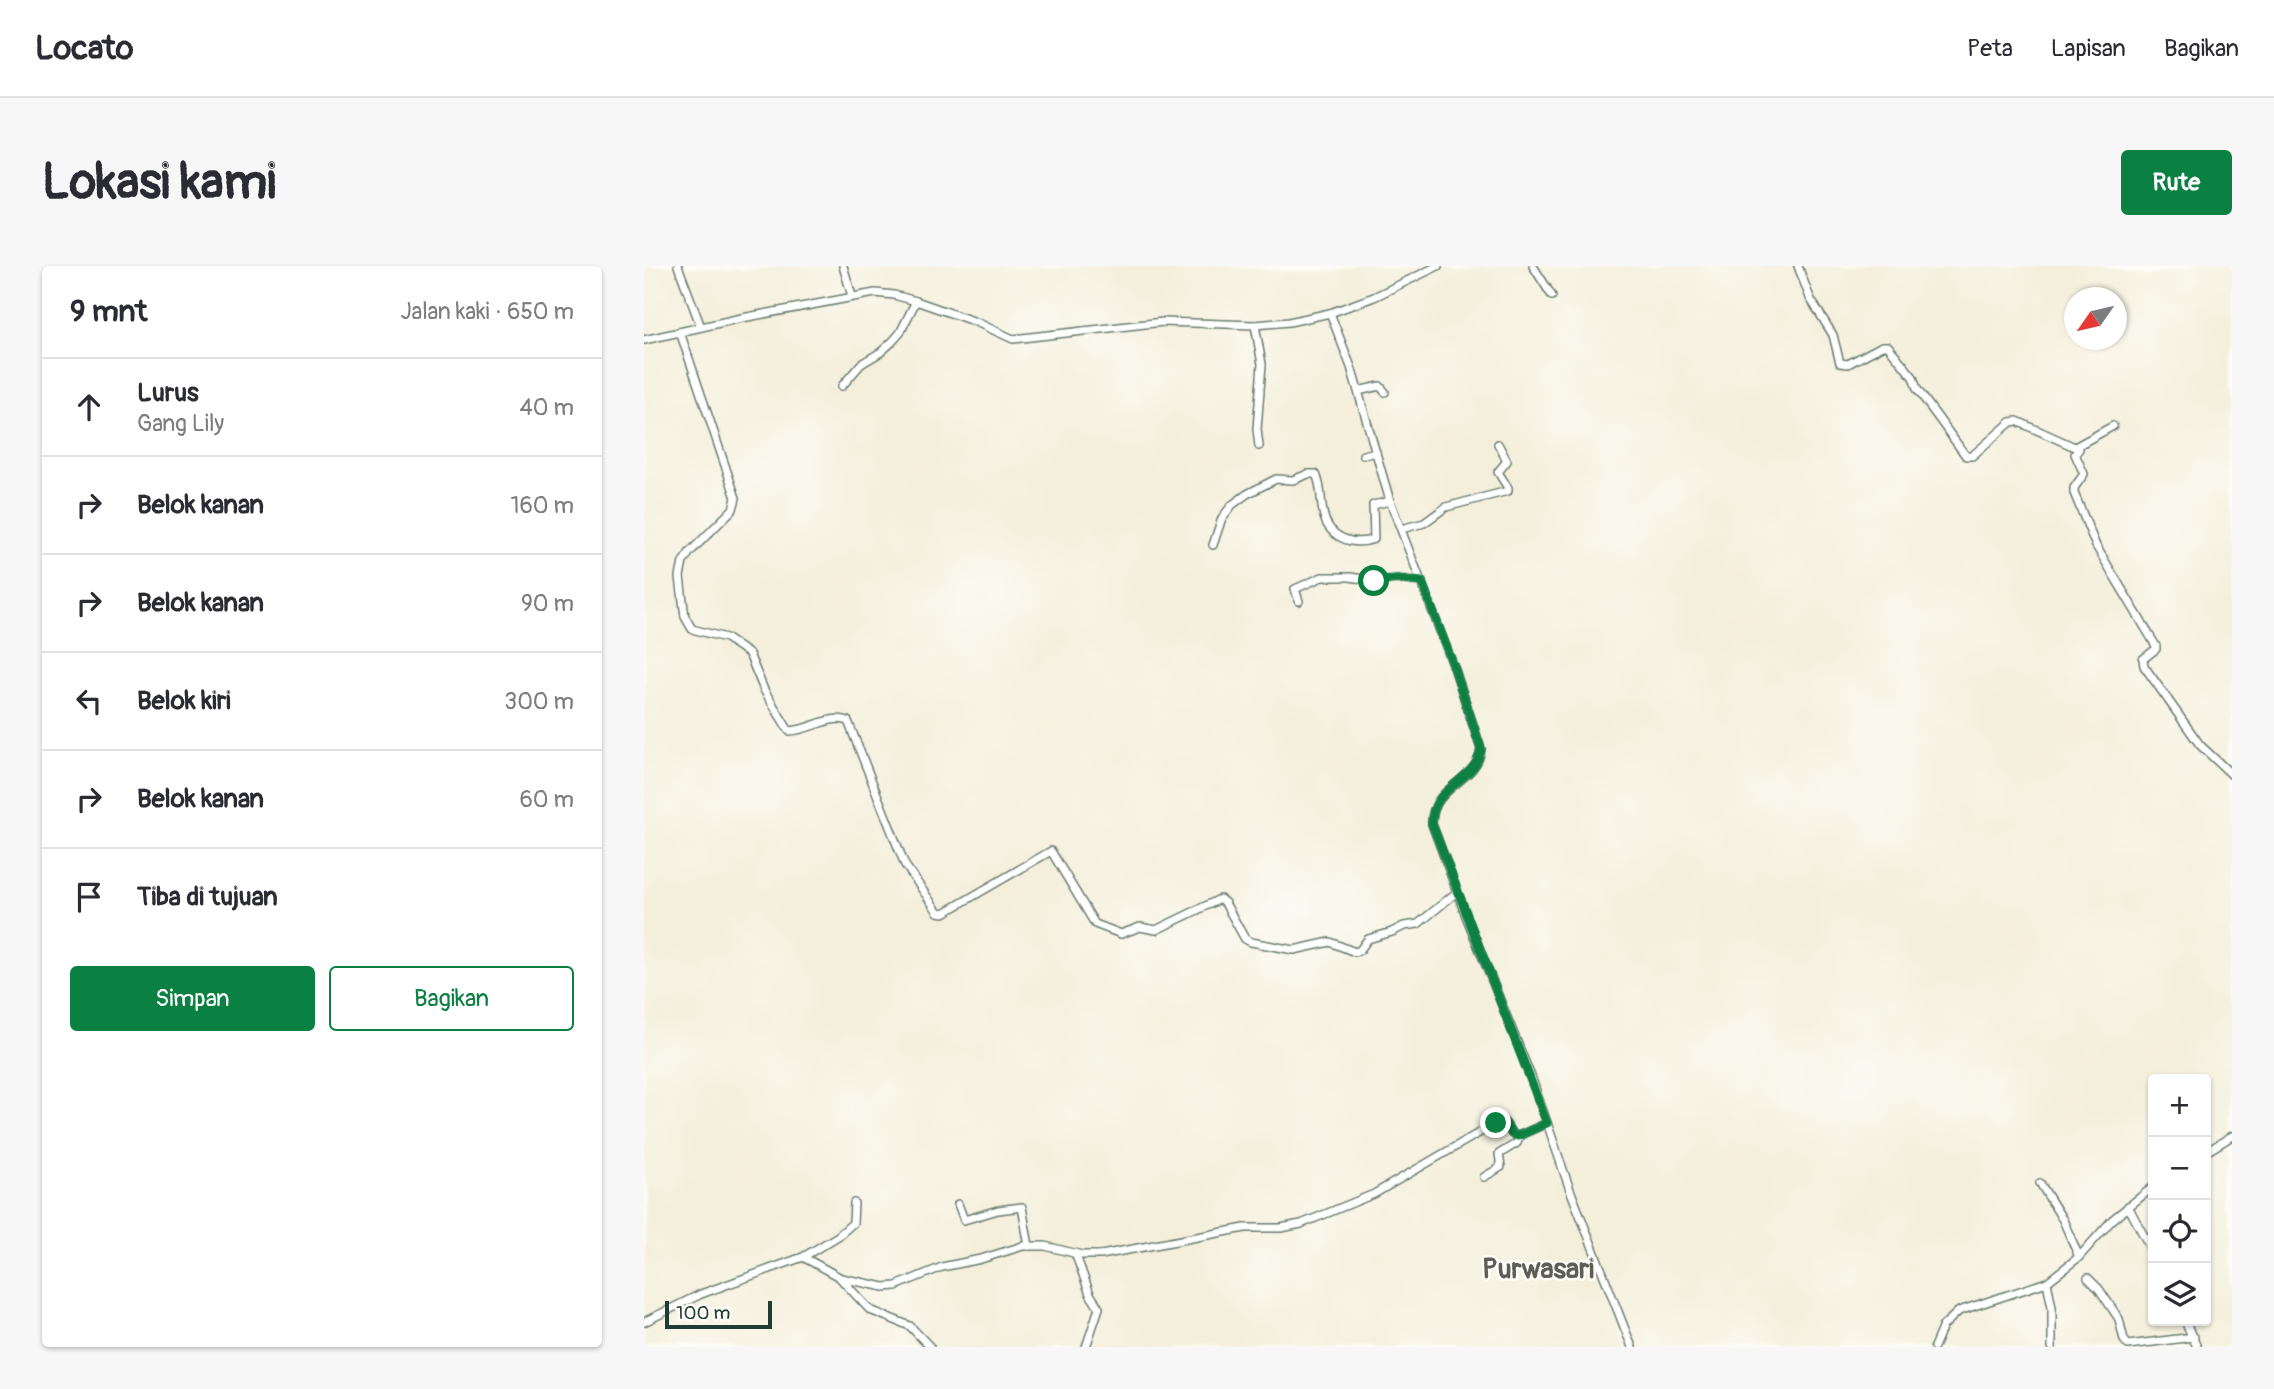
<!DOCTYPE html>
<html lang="id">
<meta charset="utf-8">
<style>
body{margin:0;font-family:Pangolin,sans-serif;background:#f7f7f7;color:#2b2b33}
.controls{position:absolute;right:21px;bottom:21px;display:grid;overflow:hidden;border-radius:7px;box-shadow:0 2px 5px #0004}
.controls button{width:63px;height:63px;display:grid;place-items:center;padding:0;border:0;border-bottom:2px solid #e1e1e2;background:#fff;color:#2b2b33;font:35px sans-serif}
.compass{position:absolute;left:1420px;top:21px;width:63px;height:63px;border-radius:50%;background:#fff;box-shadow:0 2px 5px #0004;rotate:236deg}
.scale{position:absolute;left:21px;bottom:18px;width:107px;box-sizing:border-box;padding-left:7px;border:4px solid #1f3d34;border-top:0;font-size:19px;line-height:24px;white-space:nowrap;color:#1f3d34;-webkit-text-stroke:5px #fdfcf7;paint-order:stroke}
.stop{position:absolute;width:21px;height:21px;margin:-16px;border:5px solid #0b8043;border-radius:50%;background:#fff}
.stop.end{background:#0b8043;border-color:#fff;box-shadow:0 2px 7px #0008}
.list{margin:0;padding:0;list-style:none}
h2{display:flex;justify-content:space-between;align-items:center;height:91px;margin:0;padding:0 28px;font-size:30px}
h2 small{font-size:23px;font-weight:400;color:#7c7c81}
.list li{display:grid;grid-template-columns:46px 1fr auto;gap:21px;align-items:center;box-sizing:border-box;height:98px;padding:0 28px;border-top:2px solid #e1e1e2}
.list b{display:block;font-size:26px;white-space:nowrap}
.list p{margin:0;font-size:23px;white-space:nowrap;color:#7c7c81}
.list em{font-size:23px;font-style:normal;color:#7c7c81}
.actions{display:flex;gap:14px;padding:21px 28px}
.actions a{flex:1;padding:16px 0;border:2px solid #0b8043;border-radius:7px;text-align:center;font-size:24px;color:#0b8043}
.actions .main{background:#0b8043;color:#fff}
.icon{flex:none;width:38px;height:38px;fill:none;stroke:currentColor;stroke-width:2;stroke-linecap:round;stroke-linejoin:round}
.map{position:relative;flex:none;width:1588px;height:1081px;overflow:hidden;border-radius:7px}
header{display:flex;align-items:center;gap:42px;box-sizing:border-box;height:98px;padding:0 35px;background:#fff;border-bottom:2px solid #e1e1e2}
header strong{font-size:33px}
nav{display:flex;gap:38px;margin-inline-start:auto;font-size:24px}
.intro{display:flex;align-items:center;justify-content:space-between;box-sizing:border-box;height:168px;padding:0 42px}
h1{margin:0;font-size:49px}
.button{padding:18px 32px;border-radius:7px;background:#0b8043;color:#fff;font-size:24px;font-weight:700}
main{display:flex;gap:42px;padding:0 42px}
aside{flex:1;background:#fff;border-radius:7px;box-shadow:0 2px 5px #0004}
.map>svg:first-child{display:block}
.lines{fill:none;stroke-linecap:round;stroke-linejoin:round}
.street-casing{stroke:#6a7b6e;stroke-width:10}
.street{stroke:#fff;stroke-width:7}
.route{stroke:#0b8043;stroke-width:9}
.labels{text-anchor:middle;stroke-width:5;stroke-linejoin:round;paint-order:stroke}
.quarter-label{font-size:28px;font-weight:bold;fill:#5d5f57;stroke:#fdfcf7}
</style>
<header>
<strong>Locato</strong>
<nav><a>Peta</a><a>Lapisan</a><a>Bagikan</a></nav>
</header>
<div class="intro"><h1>Lokasi kami</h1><a class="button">Rute</a></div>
<main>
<aside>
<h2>9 mnt<small>Jalan kaki · 650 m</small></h2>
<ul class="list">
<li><svg class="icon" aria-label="ahead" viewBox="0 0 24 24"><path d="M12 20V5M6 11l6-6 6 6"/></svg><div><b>Lurus</b><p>Gang Lily</p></div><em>40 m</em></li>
<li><svg class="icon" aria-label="right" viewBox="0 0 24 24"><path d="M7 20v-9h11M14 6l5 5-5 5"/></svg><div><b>Belok kanan</b></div><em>160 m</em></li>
<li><svg class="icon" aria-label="right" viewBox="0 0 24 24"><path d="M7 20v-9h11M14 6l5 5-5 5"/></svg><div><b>Belok kanan</b></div><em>90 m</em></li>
<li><svg class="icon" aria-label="left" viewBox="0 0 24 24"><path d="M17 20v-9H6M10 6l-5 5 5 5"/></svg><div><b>Belok kiri</b></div><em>300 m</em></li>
<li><svg class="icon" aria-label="right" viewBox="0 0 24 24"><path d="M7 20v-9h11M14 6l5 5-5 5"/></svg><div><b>Belok kanan</b></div><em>60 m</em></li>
<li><svg class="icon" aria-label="arrive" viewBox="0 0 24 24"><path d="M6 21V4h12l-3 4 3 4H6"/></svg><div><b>Tiba di tujuan</b></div></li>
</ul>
<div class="actions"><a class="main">Simpan</a><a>Bagikan</a></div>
</aside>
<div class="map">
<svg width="1588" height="1081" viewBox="0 0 1588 1081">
<rect width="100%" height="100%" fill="#fdfcf7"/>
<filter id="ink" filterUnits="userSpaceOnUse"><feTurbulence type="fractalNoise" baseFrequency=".0143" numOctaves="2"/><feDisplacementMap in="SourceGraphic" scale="14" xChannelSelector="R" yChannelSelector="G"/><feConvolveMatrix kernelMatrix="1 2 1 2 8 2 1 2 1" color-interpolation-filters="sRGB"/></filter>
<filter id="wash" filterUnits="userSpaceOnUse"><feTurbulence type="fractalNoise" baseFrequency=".00686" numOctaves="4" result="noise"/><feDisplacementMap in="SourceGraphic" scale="28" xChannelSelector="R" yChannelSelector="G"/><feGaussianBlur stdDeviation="1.57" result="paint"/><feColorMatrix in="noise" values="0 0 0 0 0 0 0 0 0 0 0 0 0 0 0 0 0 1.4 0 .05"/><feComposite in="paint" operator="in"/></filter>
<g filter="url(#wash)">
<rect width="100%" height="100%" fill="#f4efdb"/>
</g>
<g filter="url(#ink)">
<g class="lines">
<defs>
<g id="street">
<polyline points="34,0 57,61"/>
<polyline points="199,0 208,30"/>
<polyline points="889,0 908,30"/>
<polyline points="1154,0 1166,32 1189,69 1196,97 1204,98 1238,80 1244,80 1269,111 1273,123 1322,190 1328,190 1367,156 1373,155 1435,183 1431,188 1440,208 1430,222 1430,227 1452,280 1512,380 1512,383 1499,393 1500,400 1556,479 1588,509"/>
<path d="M686 47 707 101 746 235 811 404 837 483C833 517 787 519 788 558L822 650 888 813 925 921 988 1081"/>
<polyline points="611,59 618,98 613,163 615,180"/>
<path d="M36 66 92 232 89 243 46 286 39 296 36 311 41 351 48 363 82 372 105 388 120 424 145 465C165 465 185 448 204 455L261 599 294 646 300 647 407 585 451 658 477 668 496 661 512 664 576 633 581 637 601 673 607 676 650 684 686 676 711 686 716 684 724 673 748 666 760 660 774 658 813 626"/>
<polyline points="0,74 93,53 231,27 250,29 272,35 332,56 369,73 519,56 611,59 645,56 686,47 730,31 794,0"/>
<polyline points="198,120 217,98 237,86 248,76 256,67 272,35"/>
<polyline points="714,125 736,120 741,126"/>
<polyline points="1431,181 1469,160"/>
<polyline points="719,189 732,186"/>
<polyline points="757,263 780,257 802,241 864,225 864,222 854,206 863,195 854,178"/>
<path d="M569 279 578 252 588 239 603 228 632 213 649 214 664 208H672C678 221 676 233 679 246 683 271 708 281 730 273L729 239 746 235"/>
<polyline points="655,335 651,323 678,311 706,311 732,315 753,313 778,316"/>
<polyline points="1562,886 1588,870"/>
<polyline points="840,911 857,901 855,888 873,877 876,869"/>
<polyline points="1396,917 1419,954 1435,991"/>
<polyline points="314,938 320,954 354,944 378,941 385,980"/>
<polyline points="1484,940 1509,987"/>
<polyline points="431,987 446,1028 455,1042 442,1081"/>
<polyline points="159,991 194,970 209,957 210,937"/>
<polyline points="1444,1012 1455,1023 1475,1053 1480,1074 1484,1079 1550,1071"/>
<polyline points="197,1013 226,1044 266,1060 286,1081"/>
<polyline points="1403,1016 1408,1041 1408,1081"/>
<polyline points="1541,1055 1553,1081"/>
<polyline points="0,1056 57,1028 159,991 197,1012 240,1021 252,1020 298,1001 337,993 379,980 401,980 438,989 457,989 601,962 637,962 657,958 730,928 852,857 861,857 868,868 874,870 903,857"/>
<polyline points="1290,1081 1299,1060 1315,1045 1403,1016 1435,991 1468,954 1509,921"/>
</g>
</defs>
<use href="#street" class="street-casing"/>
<use href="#street" class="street"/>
</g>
</g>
<g class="lines" filter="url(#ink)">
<path class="route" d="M730 315 753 313 778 316 811 404 837 483C833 516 787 519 788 558L903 857 874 870 868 868 861 857H852"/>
</g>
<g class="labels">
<g class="quarter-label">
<text x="894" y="1012">Purwasari</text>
</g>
</g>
</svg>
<div class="controls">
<button>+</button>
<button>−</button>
<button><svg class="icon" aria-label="locate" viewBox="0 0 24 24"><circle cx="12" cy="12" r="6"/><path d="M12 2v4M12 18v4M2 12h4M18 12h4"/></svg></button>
<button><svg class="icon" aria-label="layers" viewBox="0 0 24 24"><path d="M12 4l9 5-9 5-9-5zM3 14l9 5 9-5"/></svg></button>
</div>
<svg class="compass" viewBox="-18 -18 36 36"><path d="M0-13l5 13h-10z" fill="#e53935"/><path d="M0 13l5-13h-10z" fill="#7c7c81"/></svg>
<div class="scale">100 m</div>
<div class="stop" style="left:730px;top:315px"></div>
<div class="stop end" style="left:852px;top:857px"></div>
</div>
</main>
